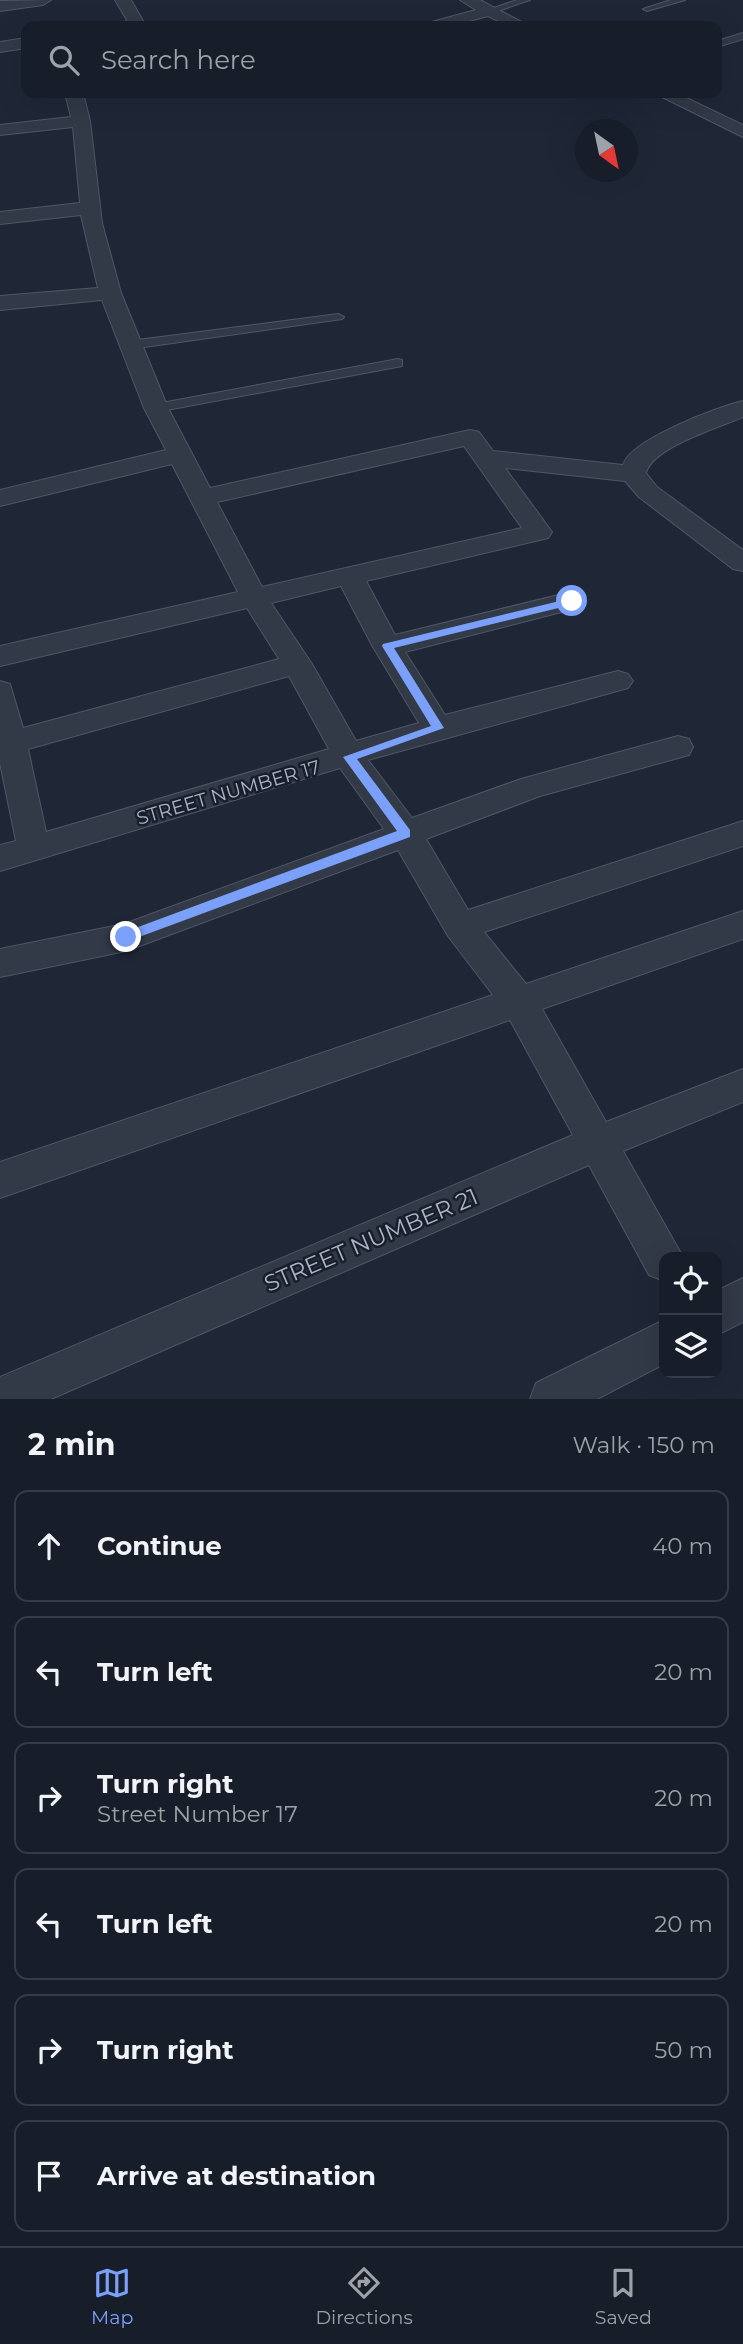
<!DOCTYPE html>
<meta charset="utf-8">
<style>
body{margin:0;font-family:Montserrat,sans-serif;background:#202631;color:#f1f3f6}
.controls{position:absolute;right:21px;bottom:21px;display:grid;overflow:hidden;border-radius:14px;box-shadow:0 7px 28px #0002}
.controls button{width:63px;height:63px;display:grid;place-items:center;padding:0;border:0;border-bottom:2px solid #363b46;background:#171d29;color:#f1f3f6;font:35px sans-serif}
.compass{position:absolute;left:575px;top:119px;width:63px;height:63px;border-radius:50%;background:#171d29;box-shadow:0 7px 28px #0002;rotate:147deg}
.stop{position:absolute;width:21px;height:21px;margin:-16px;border:5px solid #7ba0fa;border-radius:50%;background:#fff}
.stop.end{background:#7ba0fa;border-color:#fff;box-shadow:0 2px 7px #0008}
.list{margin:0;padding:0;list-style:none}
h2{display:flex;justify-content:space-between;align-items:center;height:91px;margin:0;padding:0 28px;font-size:30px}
h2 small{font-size:23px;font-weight:400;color:#9ea2a8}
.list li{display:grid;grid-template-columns:46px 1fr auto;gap:21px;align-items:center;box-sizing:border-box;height:112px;margin:0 14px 14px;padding:0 14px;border:2px solid #363b46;border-radius:14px}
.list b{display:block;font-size:26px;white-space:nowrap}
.list p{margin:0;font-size:23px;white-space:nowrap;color:#9ea2a8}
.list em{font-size:23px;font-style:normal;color:#9ea2a8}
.icon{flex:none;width:38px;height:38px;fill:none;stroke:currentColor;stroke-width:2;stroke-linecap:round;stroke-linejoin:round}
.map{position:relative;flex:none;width:743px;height:1399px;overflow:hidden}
.search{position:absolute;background:#171d29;box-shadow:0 7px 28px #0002;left:21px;right:21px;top:21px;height:77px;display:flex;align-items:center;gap:18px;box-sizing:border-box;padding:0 24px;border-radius:14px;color:#9ea2a8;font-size:26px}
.sheet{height:847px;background:#171d29}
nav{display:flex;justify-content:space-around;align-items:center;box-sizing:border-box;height:98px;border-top:2px solid #363b46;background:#171d29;font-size:19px;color:#9ea2a8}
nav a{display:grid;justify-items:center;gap:4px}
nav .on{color:#7ba0fa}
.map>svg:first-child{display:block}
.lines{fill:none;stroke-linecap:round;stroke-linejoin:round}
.lane-casing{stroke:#505665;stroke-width:2}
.street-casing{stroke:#505665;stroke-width:2}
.lane{fill:#323947;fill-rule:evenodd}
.street{fill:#323947;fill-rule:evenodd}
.route{fill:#7ba0fa}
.labels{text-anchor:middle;stroke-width:5;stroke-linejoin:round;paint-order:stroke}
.street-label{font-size:19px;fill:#acb3c4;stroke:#181e2b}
.near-street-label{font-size:23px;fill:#acb3c4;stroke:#181e2b}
</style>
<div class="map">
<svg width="743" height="1399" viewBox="0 0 743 1399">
<rect width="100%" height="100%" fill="#1f2737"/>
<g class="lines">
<defs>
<g id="lane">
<polygon points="517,0 530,0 489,14 485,11"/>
<polygon points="671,0 685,0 647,11 643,9"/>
<polygon points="743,33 743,39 717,47 717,41"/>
<polygon points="338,314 344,317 342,319 130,349 124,345 130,341"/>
<polygon points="398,359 402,360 402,366 156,412 150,408 156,404"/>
</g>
<g id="street">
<polygon points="51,0 43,5 0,11 0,1"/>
<polygon points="115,0 131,0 143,21 139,26 122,26 127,20"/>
<polygon points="460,0 480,0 529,26 509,26 488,16 451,26 426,26 428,23 476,10"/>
<polygon points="26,38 26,48 0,52 0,42"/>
<path d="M65 93H83L90 121 102 223 121 293 168 408 210 488 470 430 479 432 493 451 623 465C630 440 717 407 743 401V417C718 428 653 447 646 473L657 487 743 550V571L733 569 639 497 625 481 505 468 552 532 548 538 366 581 395 635 571 592 581 595 585 601 581 607 405 652 445 715 618 671 628 674 633 681 628 688 368 760 412 818 521 779 678 736 689 739 693 747 689 755 540 796 426 839 468 910 743 821V846L484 932 526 984 743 911V939L542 1009 606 1122 743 1069V1102L623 1151 683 1257H664V1281L649 1275 589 1165 51 1399H0V1377L573 1135 510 1020 0 1198V1162L493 995 448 936 398 850 126 951 0 977V949L124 924 384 829 340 768 0 871V845L16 841 0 763V681L10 684 23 728 279 659 247 608 0 666V646L238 592 172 464 0 506V490L166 450 144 408 102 300 0 310V296L98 288 81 215 0 224V212L80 203 73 127 0 135V125L71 117ZM464 446 522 528 262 587 217 502ZM341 586 373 647 419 723 356 741 312 664 271 603ZM289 676 329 749 46 832 28 749Z"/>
<polygon points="654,93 676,93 743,125 743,137"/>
<polygon points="743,1278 743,1322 717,1335 717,1291"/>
<polygon points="664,1320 664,1364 597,1399 530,1399 536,1383"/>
</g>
</defs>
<use href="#lane" class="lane-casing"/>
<use href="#street" class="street-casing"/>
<use href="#lane" class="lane"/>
<use href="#street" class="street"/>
</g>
<polygon class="route" points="572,598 577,601 575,604 394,648 444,728 357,759 410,830 410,837 131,940 122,940 122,933 397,831 343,757 431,726 382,646 383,644"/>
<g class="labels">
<g class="street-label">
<text transform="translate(228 792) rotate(-16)" y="7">STREET NUMBER 17</text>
</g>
<g class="near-street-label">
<text transform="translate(371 1240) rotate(-23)" y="8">STREET NUMBER 21</text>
</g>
</g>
</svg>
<div class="controls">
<button><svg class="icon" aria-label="locate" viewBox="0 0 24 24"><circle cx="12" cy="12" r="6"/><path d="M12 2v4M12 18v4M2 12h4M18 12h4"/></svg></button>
<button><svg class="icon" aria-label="layers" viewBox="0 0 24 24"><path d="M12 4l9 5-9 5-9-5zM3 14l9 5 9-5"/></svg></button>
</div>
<svg class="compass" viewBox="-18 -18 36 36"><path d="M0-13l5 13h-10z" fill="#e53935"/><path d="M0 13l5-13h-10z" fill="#9ea2a8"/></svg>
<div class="stop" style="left:572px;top:601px"></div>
<div class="stop end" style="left:126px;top:937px"></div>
<div class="search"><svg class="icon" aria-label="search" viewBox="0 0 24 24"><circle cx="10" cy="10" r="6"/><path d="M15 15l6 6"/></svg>Search here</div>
</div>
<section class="sheet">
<h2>2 min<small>Walk · 150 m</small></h2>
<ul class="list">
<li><svg class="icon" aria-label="ahead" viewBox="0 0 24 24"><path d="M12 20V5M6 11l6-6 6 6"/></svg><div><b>Continue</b></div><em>40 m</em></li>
<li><svg class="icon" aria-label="left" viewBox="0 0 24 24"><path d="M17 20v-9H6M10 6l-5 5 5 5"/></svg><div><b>Turn left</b></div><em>20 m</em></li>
<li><svg class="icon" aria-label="right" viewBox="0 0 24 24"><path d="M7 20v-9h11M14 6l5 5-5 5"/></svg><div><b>Turn right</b><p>Street Number 17</p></div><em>20 m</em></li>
<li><svg class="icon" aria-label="left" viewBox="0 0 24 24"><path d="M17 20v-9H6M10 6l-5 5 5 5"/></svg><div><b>Turn left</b></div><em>20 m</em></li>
<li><svg class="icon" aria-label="right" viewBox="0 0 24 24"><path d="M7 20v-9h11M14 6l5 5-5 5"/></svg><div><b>Turn right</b></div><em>50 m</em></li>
<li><svg class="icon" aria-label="arrive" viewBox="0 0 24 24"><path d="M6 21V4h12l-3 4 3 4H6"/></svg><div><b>Arrive at destination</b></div></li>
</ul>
</section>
<nav>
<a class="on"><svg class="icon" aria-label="map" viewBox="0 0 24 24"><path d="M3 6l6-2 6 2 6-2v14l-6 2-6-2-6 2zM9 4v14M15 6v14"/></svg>Map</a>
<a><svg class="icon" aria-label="directions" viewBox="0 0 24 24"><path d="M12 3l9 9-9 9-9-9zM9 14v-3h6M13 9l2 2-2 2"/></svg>Directions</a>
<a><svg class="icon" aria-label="saved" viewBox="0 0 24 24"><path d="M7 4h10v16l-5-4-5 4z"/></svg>Saved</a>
</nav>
